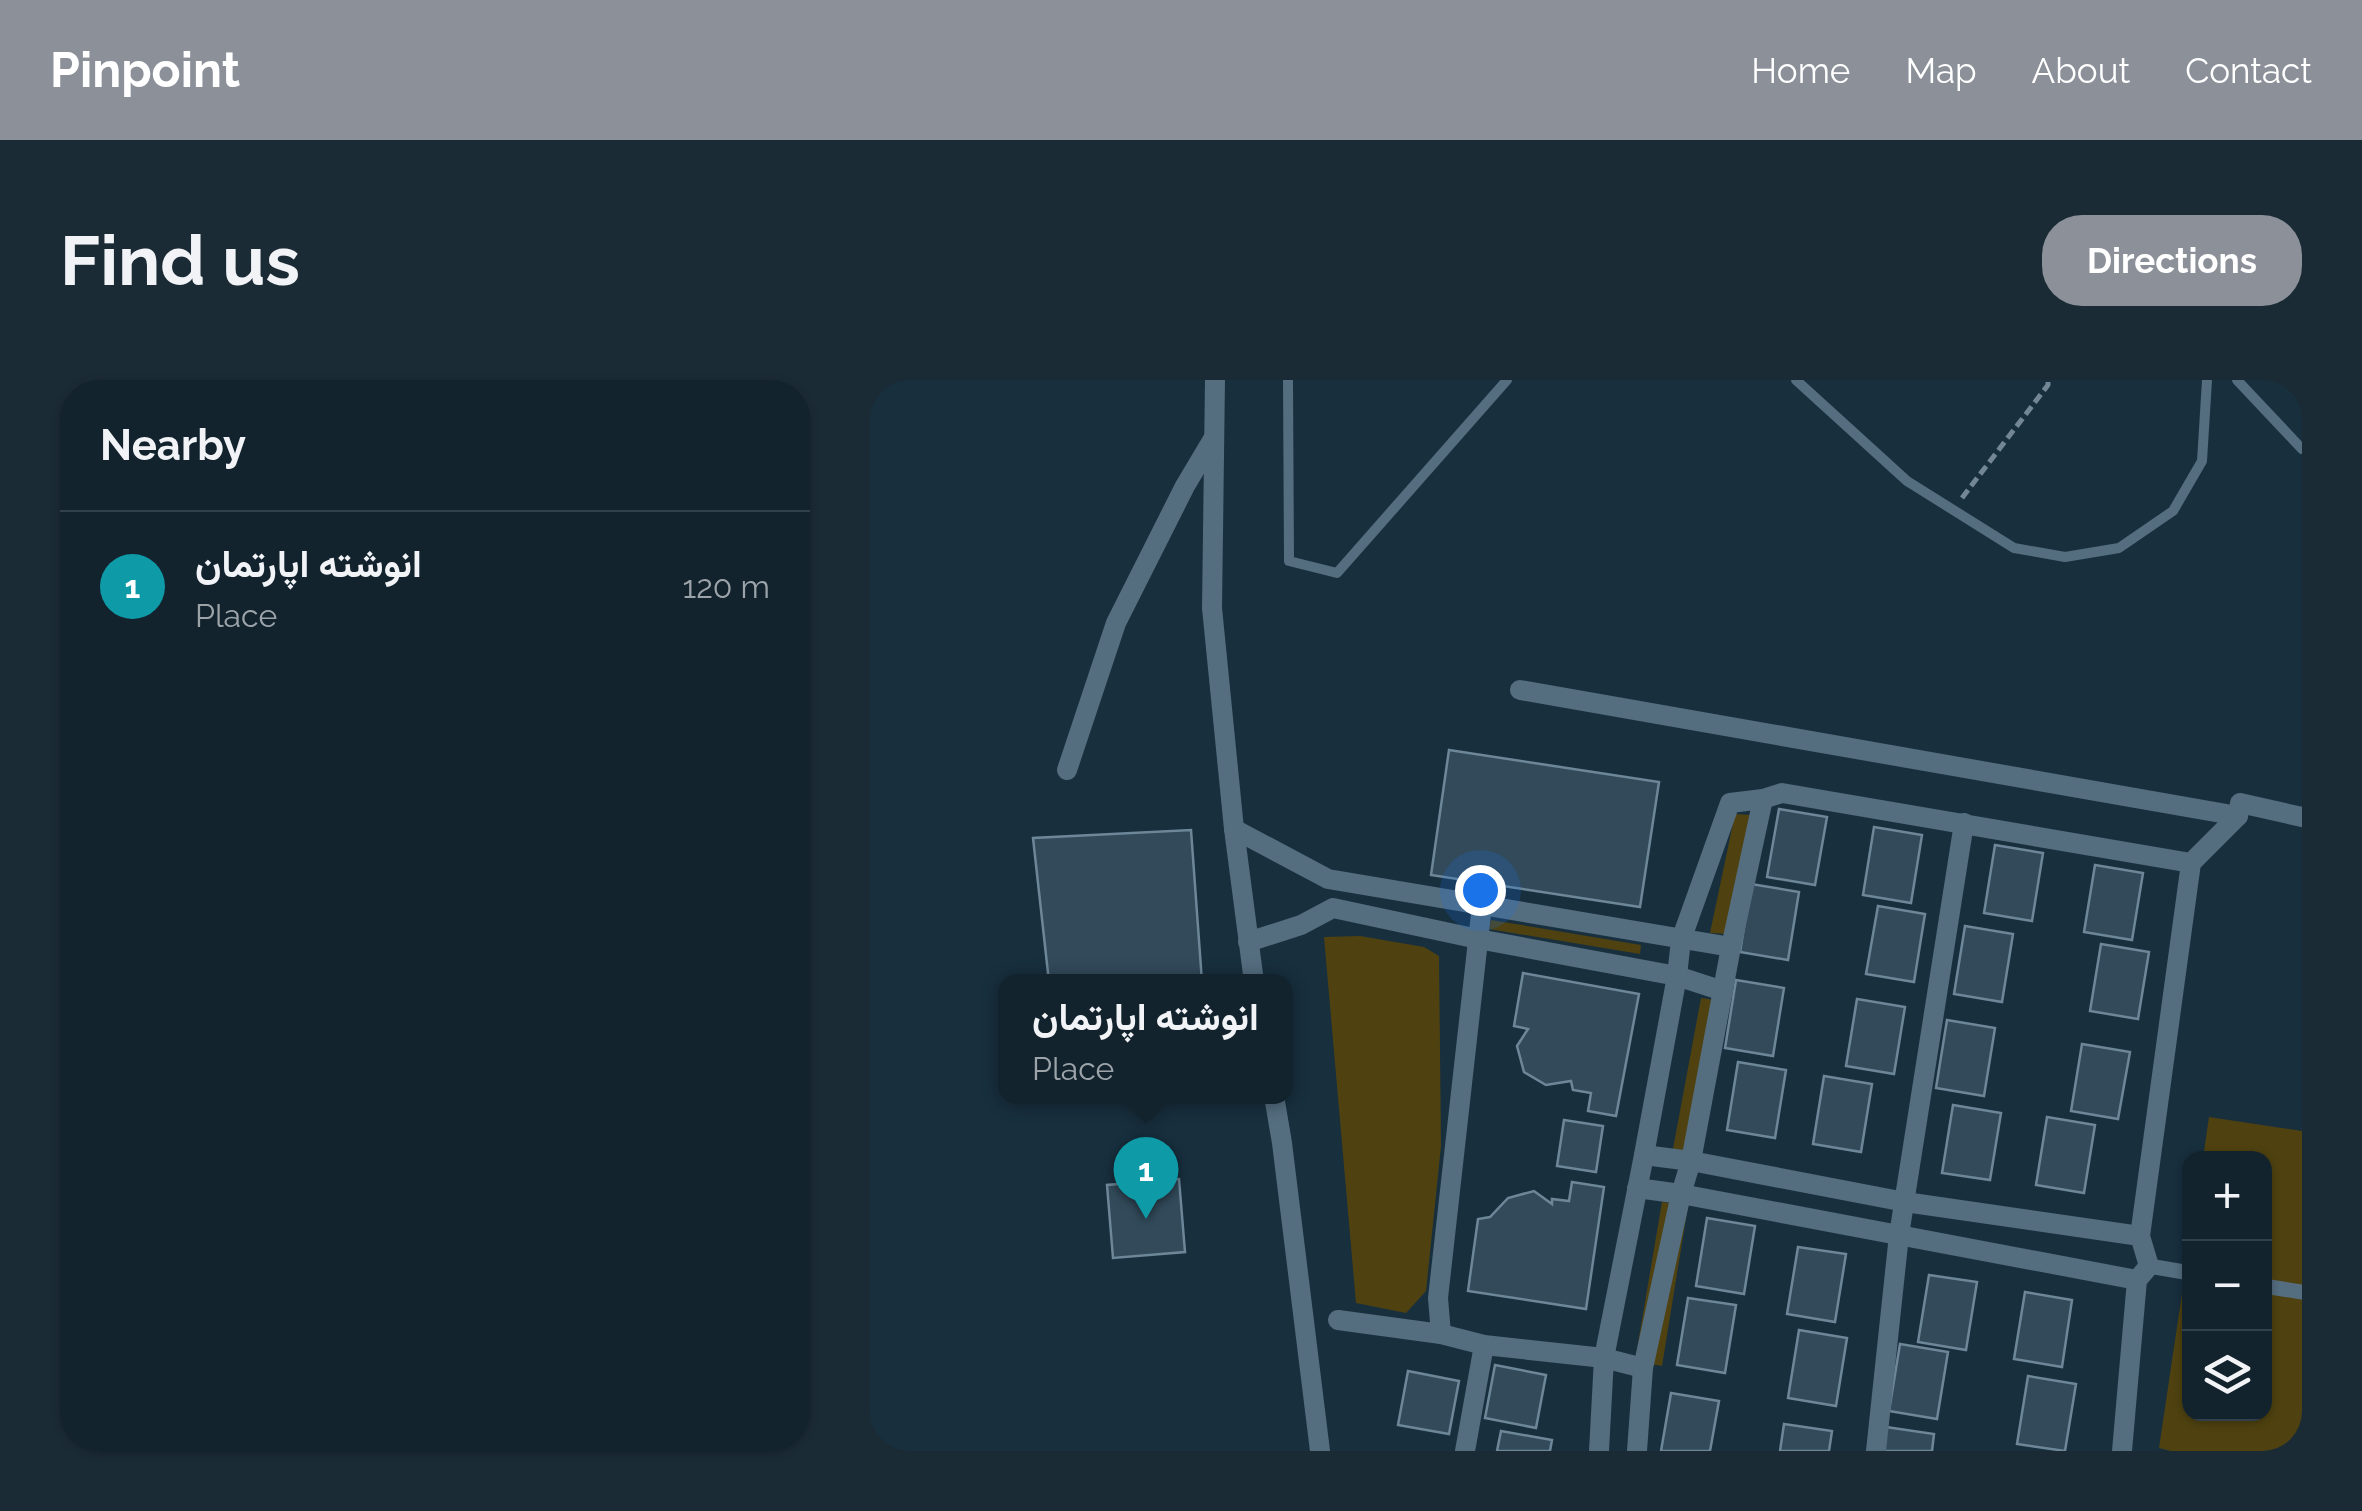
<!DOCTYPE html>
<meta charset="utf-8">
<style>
body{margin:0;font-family:Raleway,Vazirmatn,sans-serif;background:#1b2b36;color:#f1f3f6}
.controls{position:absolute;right:30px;bottom:30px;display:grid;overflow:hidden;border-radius:20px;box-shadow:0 2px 8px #0004}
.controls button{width:90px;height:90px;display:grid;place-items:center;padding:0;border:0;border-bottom:2px solid #31404a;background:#12232e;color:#f1f3f6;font:50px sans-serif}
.you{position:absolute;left:610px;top:510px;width:35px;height:35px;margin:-25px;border:8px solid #fff;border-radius:50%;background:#1a73e8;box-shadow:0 0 0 15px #1a73e833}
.badge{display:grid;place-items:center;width:65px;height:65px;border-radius:50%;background:#8c9099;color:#fff;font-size:32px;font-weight:700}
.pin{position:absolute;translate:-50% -82px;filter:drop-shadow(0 2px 5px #0008)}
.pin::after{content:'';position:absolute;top:52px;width:35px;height:30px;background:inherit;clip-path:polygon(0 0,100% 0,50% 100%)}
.popup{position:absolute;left:128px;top:594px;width:295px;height:130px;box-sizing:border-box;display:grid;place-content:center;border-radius:20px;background:#12232e;filter:drop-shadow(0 2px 8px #0005);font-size:32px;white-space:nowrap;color:#9ca4aa}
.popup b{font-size:38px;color:#f1f3f6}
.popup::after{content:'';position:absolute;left:50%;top:100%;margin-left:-20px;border:20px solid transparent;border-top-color:#12232e}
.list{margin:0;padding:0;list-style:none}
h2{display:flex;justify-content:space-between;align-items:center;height:130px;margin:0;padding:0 40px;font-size:42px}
h2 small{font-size:32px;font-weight:400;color:#9ca4aa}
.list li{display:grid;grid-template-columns:65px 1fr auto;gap:30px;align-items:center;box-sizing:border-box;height:150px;padding:0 40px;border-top:2px solid #31404a}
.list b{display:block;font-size:38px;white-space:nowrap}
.list p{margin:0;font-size:32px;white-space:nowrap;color:#9ca4aa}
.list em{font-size:32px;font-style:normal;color:#9ca4aa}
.icon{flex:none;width:55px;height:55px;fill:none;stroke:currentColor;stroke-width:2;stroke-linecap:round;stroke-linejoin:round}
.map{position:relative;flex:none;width:1432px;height:1071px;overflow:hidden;border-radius:40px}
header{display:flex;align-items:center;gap:60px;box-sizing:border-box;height:140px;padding:0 50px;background:#8c9099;color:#fff}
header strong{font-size:48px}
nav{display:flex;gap:55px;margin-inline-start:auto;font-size:35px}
.intro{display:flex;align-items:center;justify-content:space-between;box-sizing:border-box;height:240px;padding:0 60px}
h1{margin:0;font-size:70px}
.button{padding:25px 45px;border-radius:40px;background:#8c9099;color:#fff;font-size:35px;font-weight:700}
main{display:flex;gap:60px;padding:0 60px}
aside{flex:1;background:#12232e;border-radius:40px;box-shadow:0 2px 8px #0004}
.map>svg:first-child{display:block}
.green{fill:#4f4210}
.building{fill:#324a5a;stroke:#6d8799;stroke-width:2.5}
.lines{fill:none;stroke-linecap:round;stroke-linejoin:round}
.path{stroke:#738693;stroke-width:5;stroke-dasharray:10 5;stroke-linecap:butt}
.service{stroke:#546d7f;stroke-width:10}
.pedestrian{stroke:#546d7f;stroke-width:15}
.minor{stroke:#546d7f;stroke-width:20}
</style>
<header>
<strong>Pinpoint</strong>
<nav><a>Home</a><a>Map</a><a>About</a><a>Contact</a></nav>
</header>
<div class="intro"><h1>Find us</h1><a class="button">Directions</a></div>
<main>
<aside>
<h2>Nearby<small></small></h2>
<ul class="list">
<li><span class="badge" style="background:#0f9aa8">1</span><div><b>انوشته اپارتمان</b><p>Place</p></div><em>120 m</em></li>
</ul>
</aside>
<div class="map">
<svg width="1432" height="1071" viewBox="0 0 1432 1071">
<rect width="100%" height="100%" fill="#182f3e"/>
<g class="green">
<polygon points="865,434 881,435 857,554 840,553"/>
<polygon points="621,540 771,565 770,574 619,549"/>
<polygon points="490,556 554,567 569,576 571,766 556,911 536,933 486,923 454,557"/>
<polygon points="831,618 845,620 827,774 803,769"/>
<polygon points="1339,737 1432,751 1432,1071 1301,1071 1289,1068 1319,866 1320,1034 1394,1034 1394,778 1333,778"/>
<polygon points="792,822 818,826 792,986 765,981"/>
</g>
<g class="building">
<polygon points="579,370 789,402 770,527 561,495"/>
<polygon points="909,429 957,437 945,505 897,497"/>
<polygon points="1004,447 1052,455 1041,523 993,515"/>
<polygon points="321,450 332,602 179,602 163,458"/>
<polygon points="1125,465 1173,473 1162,541 1114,533"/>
<polygon points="1225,485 1273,493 1262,560 1214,552"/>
<polygon points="881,504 929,512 918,580 870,572"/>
<polygon points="1008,526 1055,534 1044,602 996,594"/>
<polygon points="1095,546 1143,554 1132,622 1084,614"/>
<polygon points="1231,564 1279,572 1268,639 1220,631"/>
<polygon points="653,593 769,614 746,736 718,731 721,713 703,710 701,701 676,705 654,692 647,666 658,649 644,646"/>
<polygon points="866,600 914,608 903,676 855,668"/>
<polygon points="987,619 1035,627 1024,694 976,686"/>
<polygon points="1077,640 1125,648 1114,716 1066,708"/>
<polygon points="1212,664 1260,672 1248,739 1201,731"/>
<polygon points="868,682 916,690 905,758 857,750"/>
<polygon points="954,696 1002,704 991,772 943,764"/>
<polygon points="1083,725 1131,733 1120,800 1072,793"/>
<polygon points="1177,737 1225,745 1214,813 1166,805"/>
<polygon points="694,740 733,746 726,792 687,786"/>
<polygon points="309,799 315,872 243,878 237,805"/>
<polygon points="702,802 734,807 716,929 598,911 608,839 620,837 638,818 664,811 682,824 682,819 699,821"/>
<polygon points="837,838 885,846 874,914 826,906"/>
<polygon points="928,867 976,874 965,942 917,934"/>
<polygon points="1059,895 1107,902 1096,970 1048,962"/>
<polygon points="1155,912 1202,920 1192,987 1144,979"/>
<polygon points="818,918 866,925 855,993 807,985"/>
<polygon points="929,950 977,958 966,1026 918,1018"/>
<polygon points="1030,964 1078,972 1067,1039 1019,1031"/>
<polygon points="625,985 676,995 666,1048 615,1038"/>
<polygon points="538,991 589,1001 579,1054 528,1045"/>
<polygon points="1158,996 1206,1004 1195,1071 1147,1064"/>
<polygon points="801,1013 849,1021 840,1071 791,1071"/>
<polygon points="914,1044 962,1051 959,1071 910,1071"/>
<polygon points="1016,1047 1064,1054 1062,1071 1012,1071"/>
<polygon points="631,1051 682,1060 680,1071 627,1071"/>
</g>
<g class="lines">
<polyline class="path" points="1092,118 1178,5 1178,0"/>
<g class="service">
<polyline points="418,0 419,181 467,193 637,0"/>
<polyline points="926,0 1037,101 1144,168 1195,177 1249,168 1303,131 1332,81 1337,0"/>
<polyline points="1367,0 1432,69"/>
</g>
<g class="pedestrian">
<polyline points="1279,886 1320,893"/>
<polyline points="1394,906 1432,912"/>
</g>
<g class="minor">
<polyline points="345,0 342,228 364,449 384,602"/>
<polyline points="650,310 1368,436"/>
<polyline points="197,390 246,243 315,106 343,59"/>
<polyline points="364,449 458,499 861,567"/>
<polyline points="1321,483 1368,436 1370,423 1432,437"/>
<polyline points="378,562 431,545 463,528 608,559 807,596 853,611"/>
<polyline points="404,716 412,763 450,1071"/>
<polyline points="774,775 821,781 1035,822 1270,856"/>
<polyline points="767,808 811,814 1267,900"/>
<polyline points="468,940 571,954 614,965 734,978 773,988"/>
<polyline points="571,954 568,918 612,525"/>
<polyline points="595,1071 614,965"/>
<polyline points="729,1071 734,978 774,775 807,596 811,560 860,423 893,419 912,413 1321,483 1270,856 1279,886 1267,900 1252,1071"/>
<polyline points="767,1071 773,988 811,814 821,781 861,567 893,419"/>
<polyline points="1006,1071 1029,855 1094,443"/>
</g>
</g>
</svg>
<div class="controls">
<button>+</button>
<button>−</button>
<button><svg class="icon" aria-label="layers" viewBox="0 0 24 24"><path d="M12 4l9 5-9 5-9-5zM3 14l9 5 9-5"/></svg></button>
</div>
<div class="you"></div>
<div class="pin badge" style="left:276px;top:839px;background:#0f9aa8">1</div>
<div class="popup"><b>انوشته اپارتمان</b>Place</div>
</div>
</main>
